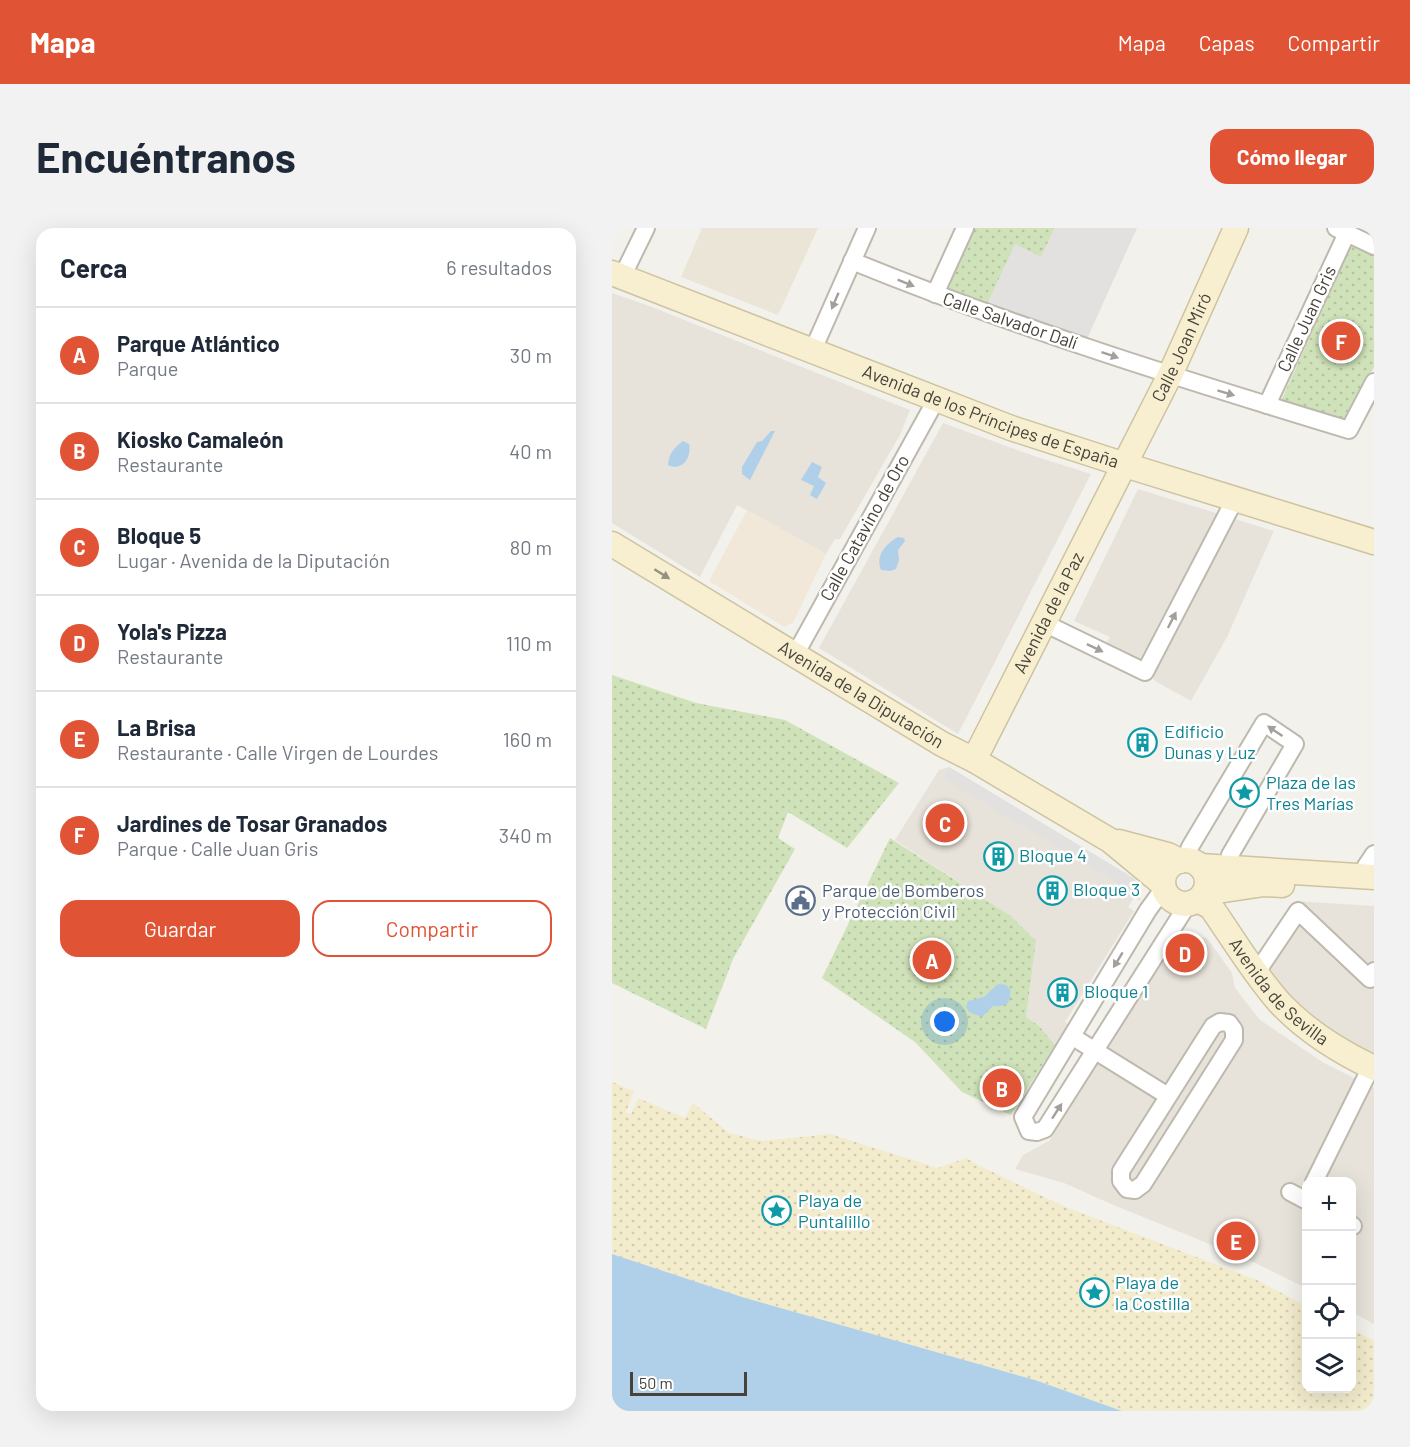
<!DOCTYPE html>
<html lang="es">
<meta charset="utf-8">
<style>
body{margin:0;font-family:Barlow,sans-serif;background:#f2f2f3;color:#1f2937}
.controls{position:absolute;right:18px;bottom:18px;display:grid;overflow:hidden;border-radius:12px;box-shadow:0 6px 24px #0002}
.controls button{width:54px;height:54px;display:grid;place-items:center;padding:0;border:0;border-bottom:2px solid #e0e1e3;background:#fff;color:#1f2937;font:30px sans-serif}
.scale{position:absolute;left:18px;bottom:15px;width:117px;box-sizing:border-box;padding-left:6px;border:3px solid #47423a;border-top:0;font-size:16px;line-height:21px;white-space:nowrap;color:#47423a;-webkit-text-stroke:4px #fff;paint-order:stroke}
.you{position:absolute;left:333px;top:794px;width:21px;height:21px;margin:-15px;border:4px solid #fff;border-radius:50%;background:#1a73e8;box-shadow:0 0 0 9px #1a73e833}
.badge{display:grid;place-items:center;width:39px;height:39px;border-radius:50%;background:#e05335;color:#fff;font-size:20px;font-weight:700}
.pin{position:absolute;translate:-50% -50%;border:3px solid #fff;box-shadow:0 2px 6px #0006}
.list{margin:0;padding:0;list-style:none}
h2{display:flex;justify-content:space-between;align-items:center;height:78px;margin:0;padding:0 24px;font-size:26px}
h2 small{font-size:20px;font-weight:400;color:#747a83}
.list li{display:grid;grid-template-columns:39px 1fr auto;gap:18px;align-items:center;box-sizing:border-box;height:96px;padding:0 24px;border-top:2px solid #e0e1e3}
.list b{display:block;font-size:22px;white-space:nowrap}
.list p{margin:0;font-size:20px;white-space:nowrap;color:#747a83}
.list em{font-size:20px;font-style:normal;color:#747a83}
.actions{display:flex;gap:12px;padding:18px 24px}
.actions a{flex:1;padding:14px 0;border:2px solid #e05335;border-radius:18px;text-align:center;font-size:21px;color:#e05335}
.actions .main{background:#e05335;color:#fff}
.icon{flex:none;width:33px;height:33px;fill:none;stroke:currentColor;stroke-width:2;stroke-linecap:round;stroke-linejoin:round}
.map{position:relative;flex:none;width:762px;height:1183px;overflow:hidden;border-radius:18px}
header{display:flex;align-items:center;gap:36px;box-sizing:border-box;height:84px;padding:0 30px;background:#e05335;color:#fff}
header strong{font-size:28px}
nav{display:flex;gap:33px;margin-inline-start:auto;font-size:21px}
.intro{display:flex;align-items:center;justify-content:space-between;box-sizing:border-box;height:144px;padding:0 36px}
h1{margin:0;font-size:42px}
.button{padding:15px 27px;border-radius:18px;background:#e05335;color:#fff;font-size:21px;font-weight:700}
main{display:flex;gap:36px;padding:0 36px}
aside{flex:1;background:#fff;border-radius:18px;box-shadow:0 6px 24px #0002}
.map>svg:first-child{display:block}
.residential{fill:#e7e3da}
.commercial{fill:#f2e8d9}
.education{fill:#ebe5d7}
.sand{fill:url(#sand-dots)}
.park{fill:url(#park-dots)}
.parking{fill:#e3e1df}
.water{fill:#afd0e8}
.lines{fill:none;stroke-linecap:round;stroke-linejoin:round}
.street-casing{stroke:#beb9ae;stroke-width:20}
.secondary-casing{stroke:#cdc3a0;stroke-width:27}
.street{stroke:#fff;stroke-width:16}
.secondary{stroke:#f8efd0;stroke-width:24}
.oneway{fill:#a3a09c}
.oneway2{fill:#97907e}
.labels{text-anchor:middle;stroke-width:5;stroke-linejoin:round;paint-order:stroke}
.street-label{font-size:18px;fill:#47423a;stroke:#fff}
.culture-label{font-size:18px;fill:#0d838f;stroke:#fff;text-anchor:start}
.service-label{font-size:18px;fill:#4e5e75;stroke:#fff;text-anchor:start}
</style>
<header>
<strong>Mapa</strong>
<nav><a>Mapa</a><a>Capas</a><a>Compartir</a></nav>
</header>
<div class="intro"><h1>Encuéntranos</h1><a class="button">Cómo llegar</a></div>
<main>
<aside>
<h2>Cerca<small>6 resultados</small></h2>
<ul class="list">
<li><span class="badge">A</span><div><b>Parque Atlántico</b><p>Parque</p></div><em>30 m</em></li>
<li><span class="badge">B</span><div><b>Kiosko Camaleón</b><p>Restaurante</p></div><em>40 m</em></li>
<li><span class="badge">C</span><div><b>Bloque 5</b><p>Lugar · Avenida de la Diputación</p></div><em>80 m</em></li>
<li><span class="badge">D</span><div><b>Yola's Pizza</b><p>Restaurante</p></div><em>110 m</em></li>
<li><span class="badge">E</span><div><b>La Brisa</b><p>Restaurante · Calle Virgen de Lourdes</p></div><em>160 m</em></li>
<li><span class="badge">F</span><div><b>Jardines de Tosar Granados</b><p>Parque · Calle Juan Gris</p></div><em>340 m</em></li>
</ul>
<div class="actions"><a class="main">Guardar</a><a>Compartir</a></div>
</aside>
<div class="map">
<svg width="762" height="1183" viewBox="0 0 762 1183">
<defs>
<pattern id="sand-dots" width="8" height="8" patternUnits="userSpaceOnUse" patternTransform="scale(1.5)"><rect width="8" height="8" fill="#f2ebcc"/><path d="M2 2h.1M6 6h.1" fill="none" stroke="#d1cbb0" stroke-width="1.8" stroke-linecap="round"/></pattern>
<pattern id="park-dots" width="8" height="8" patternUnits="userSpaceOnUse" patternTransform="scale(1.5)"><rect width="8" height="8" fill="#cfe2b9"/><path d="M2 2h.1M6 6h.1" fill="none" stroke="#b3c3a0" stroke-width="1.8" stroke-linecap="round"/></pattern>
</defs>
<rect width="100%" height="100%" fill="#f3f1eb"/>
<g class="residential">
<polygon points="0,65 40,79 298,182 288,207 228,311 223,311 214,326 125,277 88,349 0,295"/>
<polygon points="331,195 422,228 479,246 346,506 207,420"/>
<polygon points="526,261 662,303 615,409 579,473 543,453 529,437 492,419 498,409 462,393"/>
<polygon points="337,539 523,651 529,673 522,670 516,679 522,683 453,794 456,796 443,817 427,798 414,789 424,713 399,688 283,612 327,542"/>
<polygon points="684,673 762,678 762,831 679,777 646,730"/>
<polygon points="574,706 595,710 620,745 623,760 648,792 712,835 762,860 762,1096 740,1084 740,954 694,954 694,1060 637,1032 499,976 452,955 403,941 411,927 437,913 563,713"/>
</g>
<polygon class="commercial" points="135,282 214,326 181,395 172,399 97,353"/>
<polygon class="education" points="90,0 206,0 166,87 69,49"/>
<polygon class="sand" points="0,854 22,863 14,884 19,886 26,870 73,890 81,875 117,905 150,913 218,906 326,940 354,930 368,938 453,979 645,1052 694,1078 694,1160 740,1160 740,1101 762,1113 762,1183 510,1183 423,1152 133,1070 0,1026"/>
<g class="park">
<polygon points="361,0 443,0 429,29 403,17 375,77 333,62"/>
<polygon points="739,16 762,27 762,139 734,193 669,173"/>
<polygon points="0,447 84,475 173,492 287,555 235,620 176,584 166,610 183,621 121,731 94,801 0,755"/>
<polygon points="278,610 399,688 424,713 414,789 427,798 443,817 399,887 350,864 303,814 210,750"/>
</g>
<g class="parking">
<polygon points="443,0 525,0 475,111 375,77 403,16 429,29"/>
<polygon points="337,539 523,651 517,662 330,550"/>
</g>
<g class="water">
<polygon points="159,203 163,203 138,252 130,246 130,239 145,214 150,213"/>
<path d="M71 213 77 216C80 229 70 244 56 237 57 225 62 220 71 213Z"/>
<polygon points="200,234 210,239 206,249 214,255 205,271 198,267 202,258 189,252"/>
<path d="M286 309 292 310 293 313 286 322 287 332 284 341 278 343 269 342C263 327 274 316 286 309Z"/>
<path d="M386 756 394 757 398 761C400 775 395 779 381 778L370 789 357 784 354 779 356 773 372 769Z"/>
<polygon points="0,1026 133,1070 423,1152 510,1183 0,1183"/>
</g>
<g class="lines">
<defs>
<g id="street">
<polyline points="724,0 762,18"/>
<path d="M240 33C402 99 569 151 737 202L762 154"/>
<polyline points="10,49 34,0"/>
<polyline points="323,66 353,0"/>
<polyline points="200,124 255,0"/>
<polyline points="655,177 735,5"/>
<polyline points="432,395 533,444 623,271"/>
<polyline points="183,427 324,172"/>
<polyline points="573,632 578,619 652,495 683,516 618,627 617,639"/>
<polyline points="754,649 754,638 762,626"/>
<polyline points="552,660 536,682 411,889 417,903 425,904 433,901 576,676"/>
<polyline points="645,744 686,683 758,751 762,743"/>
<polygon points="608,794 617,795 622,802 622,812 531,956 523,962 515,961 509,953 509,943 601,798"/>
<polyline points="461,809 556,868"/>
<polyline points="702,954 759,839"/>
<polyline points="678,964 693,972"/>
<polyline points="740,997 741,998"/>
</g>
<g id="secondary">
<path id="s1" d="M0 45 399 200 513 237 762 314"/>
<path id="s2" d="M0 316 330 516 362 532 499 613 551 656"/>
<path id="s3" d="M362 532 558 147 624 0"/>
<polyline points="507,614 556,627 568,633"/>
<circle cx="573" cy="654" r="22"/>
<polyline points="588,638 762,649"/>
<polyline points="592,665 652,656 670,657"/>
<path id="s4" d="M586 672 599 679C620 709 642 746 667 774 692 801 728 824 762 840"/>
</g>
</defs>
<use href="#street" class="street-casing"/>
<use href="#secondary" class="secondary-casing"/>
<use href="#street" class="street"/>
<use href="#secondary" class="secondary"/>
</g>
<defs><path id="oneway-solid" d="M-6-.8H1V-3.2L6.5 0L1 3.2V.8H-6Z" transform="scale(1.5)"/></defs>
<g class="oneway">
<use href="#oneway-solid" transform="translate(294 55) rotate(22)"/>
<use href="#oneway-solid" transform="translate(223 73) rotate(113)"/>
<use href="#oneway-solid" transform="translate(498 127) rotate(19)"/>
<use href="#oneway-solid" transform="translate(614 165) rotate(17)"/>
<use href="#oneway-solid" transform="translate(560 392) rotate(-63)"/>
<use href="#oneway-solid" transform="translate(483 420) rotate(26)"/>
<use href="#oneway-solid" transform="translate(663 503) rotate(-146)"/>
<use href="#oneway-solid" transform="translate(506 732) rotate(121)"/>
<use href="#oneway-solid" transform="translate(445 883) rotate(-57)"/>
</g>
<use class="oneway2" href="#oneway-solid" transform="translate(50 346) rotate(32)"/>
<defs>
<symbol id="building-ring" viewBox="-11 -11 22 22"><circle r="9.5" fill="#fff" stroke="#0f9aa8" stroke-width="1.5"/><path d="M-4-6H4V6H1V3H-1V6H-4ZM-2.5-4.3h1.7v1.8h-1.7ZM.8-4.3h1.7v1.8H.8ZM-2.5-1h1.7V.8h-1.7ZM.8-1h1.7V.8H.8Z" fill="#0f9aa8"/></symbol>
<symbol id="sight-ring" viewBox="-11 -11 22 22"><circle r="9.5" fill="#fff" stroke="#0f9aa8" stroke-width="1.5"/><path d="M0-6L1.8-2.2L6-1.7L2.9 1.2L3.7 5.4L0 3.3L-3.7 5.4L-2.9 1.2L-6-1.7L-1.8-2.2Z" fill="#0f9aa8"/></symbol>
<symbol id="civic-ring" viewBox="-11 -11 22 22"><circle r="9.5" fill="#fff" stroke="#5c6f8a" stroke-width="1.5"/><path d="M-.6-6.5H3V-4.5H.6V-3L4-1V1h2V6H-6V1h2V-1L-.6-3ZM-1.2 2.5V6h2.4V2.5Z" fill="#5c6f8a"/></symbol>
</defs>
<g fill-rule="evenodd">
<use href="#building-ring" x="514" y="498" width="33" height="33"/>
<use href="#sight-ring" x="616" y="548" width="33" height="33"/>
<use href="#building-ring" x="370" y="612" width="33" height="33"/>
<use href="#building-ring" x="424" y="646" width="33" height="33"/>
<use href="#civic-ring" x="172" y="656" width="33" height="33"/>
<use href="#building-ring" x="434" y="748" width="33" height="33"/>
<use href="#sight-ring" x="148" y="966" width="33" height="33"/>
<use href="#sight-ring" x="466" y="1048" width="33" height="33"/>
</g>
<g class="labels">
<g class="street-label">
<text transform="translate(695 91) rotate(-65)" y="6">Calle Juan Gris</text>
<text transform="translate(398 93) rotate(19)" y="6">Calle Salvador Dalí</text>
<text dy="6" stroke="none"><textPath href="#s3" startOffset="462">Calle Joan Miró</textPath></text>
<text dy="6" stroke="none"><textPath href="#s1" startOffset="405">Avenida de los Príncipes de España</textPath></text>
<text transform="translate(253 300) rotate(-61)" y="6">Calle Catavino de Oro</text>
<text dy="6" stroke="none"><textPath href="#s3" startOffset="165">Avenida de la Paz</textPath></text>
<text dy="6" stroke="none"><textPath href="#s2" startOffset="291">Avenida de la Diputación</textPath></text>
<text dy="6" stroke="none"><textPath href="#s4" startOffset="124">Avenida de Sevilla</textPath></text>
</g>
<g class="culture-label">
<text x="552" y="510">Edificio<tspan x="552" dy="21">Dunas y Luz</tspan></text>
<text x="654" y="561">Plaza de las<tspan x="654" dy="21">Tres Marías</tspan></text>
<text x="407" y="634">Bloque 4</text>
<text x="461" y="668">Bloque 3</text>
<text x="472" y="770">Bloque 1</text>
<text x="186" y="979">Playa de<tspan x="186" dy="21">Puntalillo</tspan></text>
<text x="503" y="1061">Playa de<tspan x="503" dy="21">la Costilla</tspan></text>
</g>
<g class="service-label">
<text x="210" y="669">Parque de Bomberos<tspan x="210" dy="21">y Protección Civil</tspan></text>
</g>
</g>
</svg>
<div class="controls">
<button>+</button>
<button>−</button>
<button><svg class="icon" aria-label="locate" viewBox="0 0 24 24"><circle cx="12" cy="12" r="6"/><path d="M12 2v4M12 18v4M2 12h4M18 12h4"/></svg></button>
<button><svg class="icon" aria-label="layers" viewBox="0 0 24 24"><path d="M12 4l9 5-9 5-9-5zM3 14l9 5 9-5"/></svg></button>
</div>
<div class="scale">50 m</div>
<div class="you"></div>
<div class="pin badge" style="left:320px;top:732px">A</div>
<div class="pin badge" style="left:390px;top:860px">B</div>
<div class="pin badge" style="left:333px;top:595px">C</div>
<div class="pin badge" style="left:573px;top:725px">D</div>
<div class="pin badge" style="left:624px;top:1013px">E</div>
<div class="pin badge" style="left:729px;top:113px">F</div>
</div>
</main>
